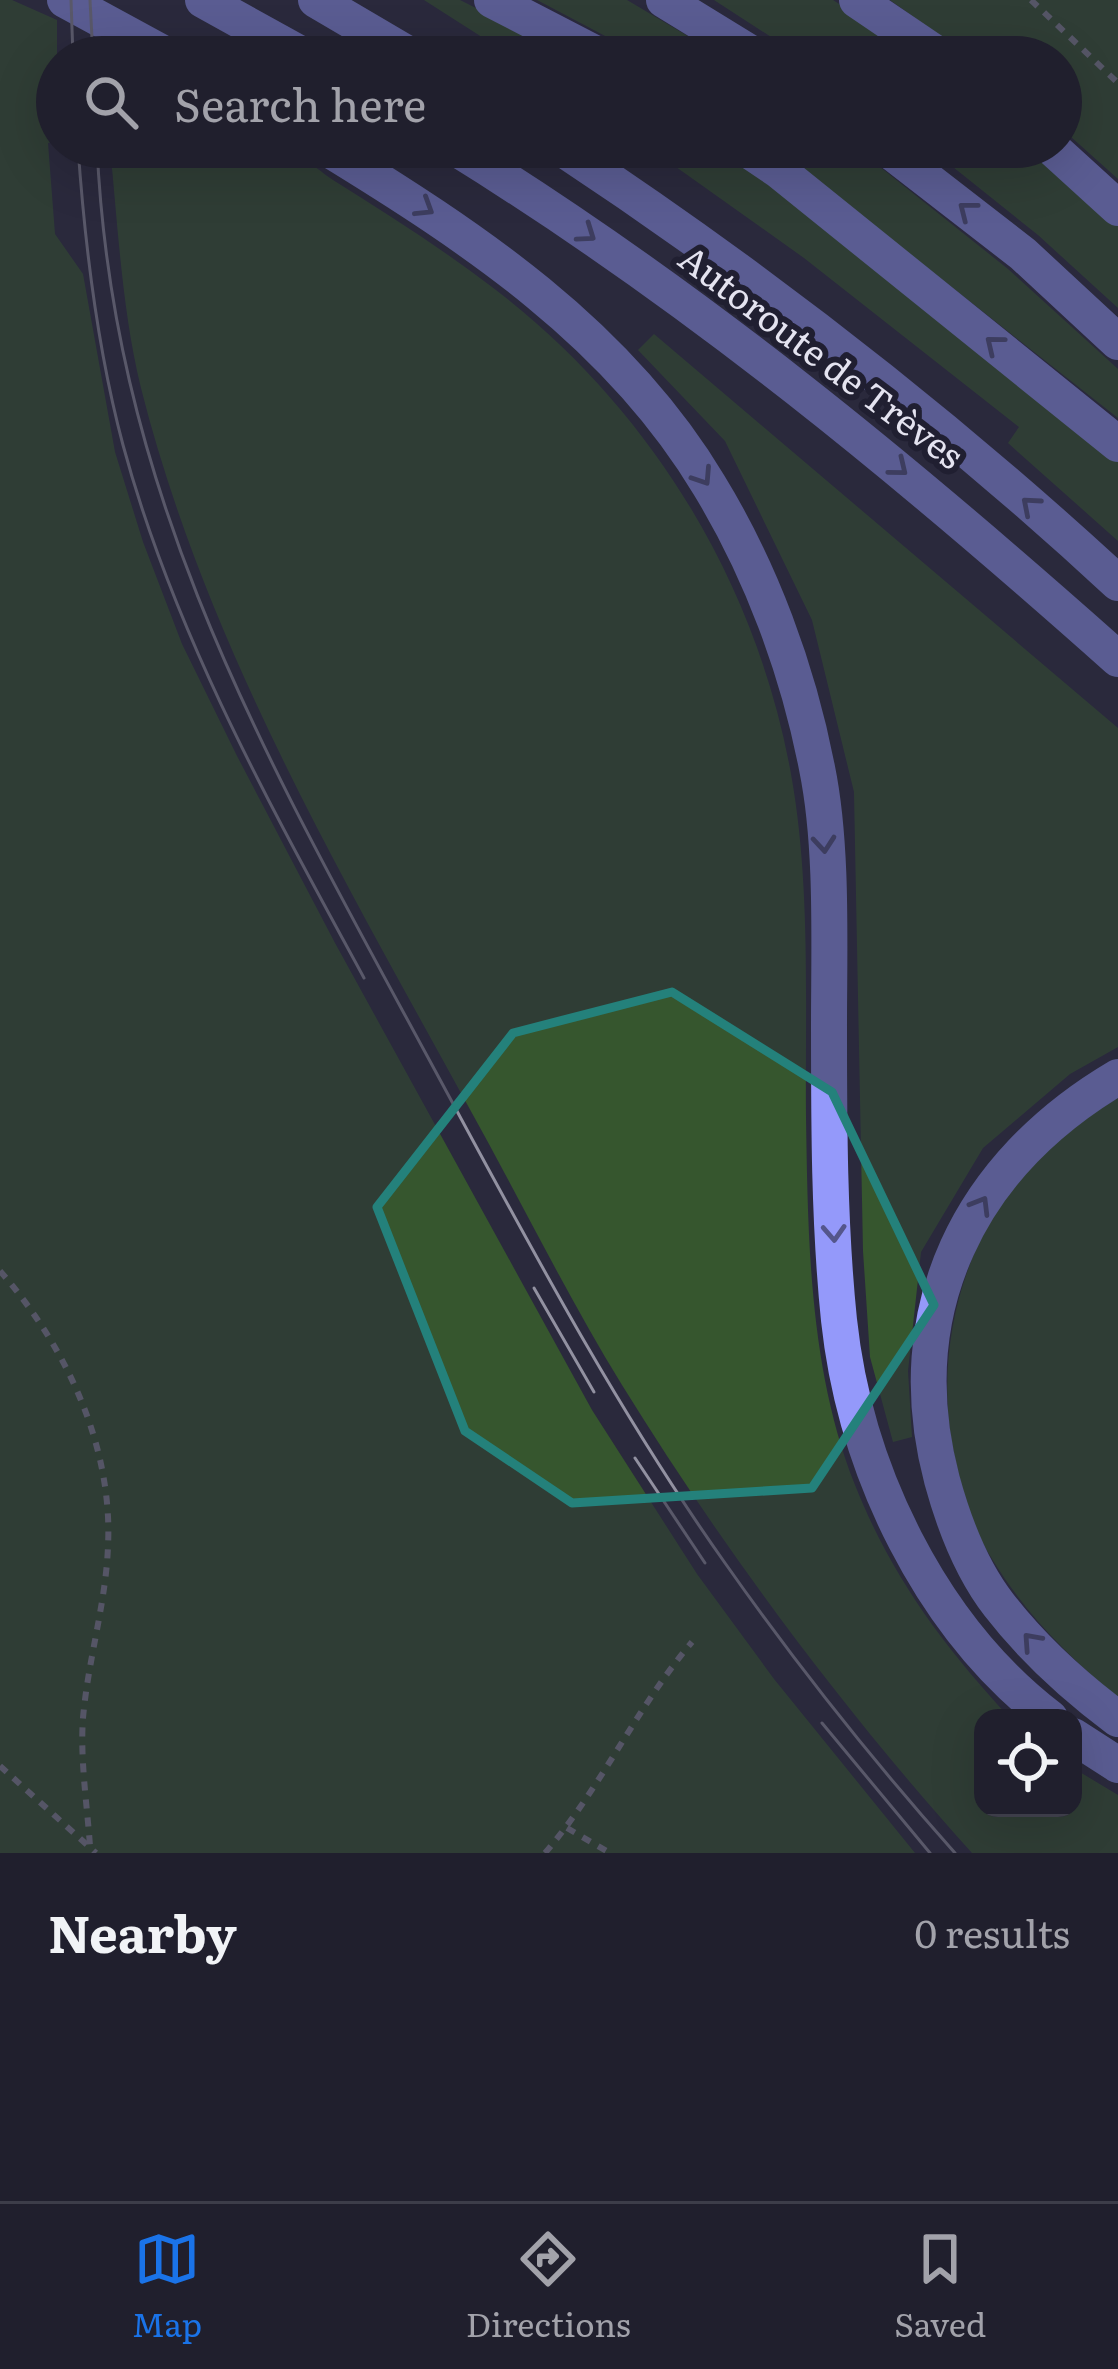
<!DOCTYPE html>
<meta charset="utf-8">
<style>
body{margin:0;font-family:Literata,serif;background:#282735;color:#f1f3f6}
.controls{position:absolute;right:36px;bottom:36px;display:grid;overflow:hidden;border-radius:24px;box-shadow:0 12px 48px #0002}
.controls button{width:108px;height:108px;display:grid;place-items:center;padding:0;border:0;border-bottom:3px solid #3d3d49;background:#201f2d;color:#f1f3f6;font:60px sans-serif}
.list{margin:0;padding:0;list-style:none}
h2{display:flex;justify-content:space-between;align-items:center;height:156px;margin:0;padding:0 48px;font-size:51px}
h2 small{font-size:39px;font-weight:400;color:#a2a2aa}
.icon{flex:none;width:66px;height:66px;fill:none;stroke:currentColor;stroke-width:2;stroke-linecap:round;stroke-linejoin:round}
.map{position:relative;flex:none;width:1118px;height:1853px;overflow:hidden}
.search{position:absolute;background:#201f2d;box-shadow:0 12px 48px #0002;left:36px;right:36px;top:36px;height:132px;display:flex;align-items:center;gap:30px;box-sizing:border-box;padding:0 42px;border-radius:66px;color:#a2a2aa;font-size:45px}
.sheet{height:348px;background:#201f2d}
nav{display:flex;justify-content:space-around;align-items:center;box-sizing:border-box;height:168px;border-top:3px solid #3d3d49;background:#201f2d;font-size:33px;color:#a2a2aa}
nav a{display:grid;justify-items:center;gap:6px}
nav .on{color:#1a73e8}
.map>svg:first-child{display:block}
.green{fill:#36562e}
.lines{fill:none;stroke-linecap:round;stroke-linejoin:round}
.path{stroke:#8b8a9a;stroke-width:6;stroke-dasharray:9 9;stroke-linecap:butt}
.highway{stroke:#9499fa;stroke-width:36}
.tram{stroke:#9291a1;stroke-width:3}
.oneway{stroke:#54568b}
.marked{fill:none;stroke:#24817b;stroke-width:9;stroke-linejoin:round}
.labels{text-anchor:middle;stroke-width:12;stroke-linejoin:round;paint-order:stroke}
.street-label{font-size:36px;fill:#e4e3f0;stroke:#201f31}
</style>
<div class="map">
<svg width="1118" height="1853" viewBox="0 0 1118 1853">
<rect width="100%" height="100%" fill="#2a293c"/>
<g class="green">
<polygon points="0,0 12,0 57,20 57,141 48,143 55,234 83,274 115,452 143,542 182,644 237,756 335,943 592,1410 697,1574 774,1679 915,1853 0,1853"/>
<polygon points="424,0 460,0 573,57 513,57"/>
<polygon points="537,0 627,0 723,57 645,57"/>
<polygon points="714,0 833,0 921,57 802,57"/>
<polygon points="890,0 1118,0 1118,179 1061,128 1061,57 970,57"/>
<path d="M110 147C154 147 198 147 242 147 253 147 271 144 282 147 299 152 318 170 333 180 387 214 441 248 492 287 649 406 756 580 791 774 811 885 805 1004 806 1117 808 1239 809 1369 855 1485 891 1576 944 1647 1010 1718H983V1808H1073V1768L1118 1795V1853H972C842 1709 724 1550 622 1385 566 1294 519 1197 467 1104 341 874 206 645 141 388 122 310 118 227 110 147Z"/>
<polygon points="648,147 719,147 772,183 1118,462 1118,541 1008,443 1019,427 804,258"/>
<polygon points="774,147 855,147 1008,269 1118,369 1118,418"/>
<polygon points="928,147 1035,147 1118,221 1118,308 1038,235"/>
<polygon points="654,334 1118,728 1118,1047 1070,1074 983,1148 921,1252 908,1371 912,1437 893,1442 870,1357 863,1251 854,792 812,620 725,441 638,350"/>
<path d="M1118 1098V1697C1058 1649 1007 1594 973 1524 964 1505 961 1482 956 1462 930 1356 963 1227 1044 1151 1066 1130 1092 1114 1118 1098Z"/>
</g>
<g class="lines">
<g class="path">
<polyline points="1031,0 1118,83"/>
<path d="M0 1271C65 1345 113 1445 108 1546 106 1603 88 1660 83 1718 80 1759 87 1804 90 1846"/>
<polyline points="0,1766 96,1853"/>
<polyline points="567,1828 610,1853"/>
<path d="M545 1853C601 1788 636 1708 692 1642"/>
</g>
<g class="highway">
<polyline points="65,0 170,57"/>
<polyline points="203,0 306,57"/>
<polyline points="316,0 413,57"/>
<polyline points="492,0 602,57"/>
<polyline points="664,0 757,57"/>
<polyline points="857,0 941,57"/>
<path d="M325 147C472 237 618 333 709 485 761 570 798 670 817 768 833 846 829 945 829 1026 829 1123 829 1223 839 1320 855 1469 930 1626 1050 1718"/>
<path d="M454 147C695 296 907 471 1118 659"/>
<path d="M560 147C757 277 945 423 1118 583"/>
<polyline points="744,147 778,170 1118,444"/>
<polyline points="885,147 1023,254 1118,342"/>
<polyline points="1051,147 1118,208"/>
<path d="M1118 1077C969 1165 897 1310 942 1480 954 1524 971 1569 999 1605 1033 1649 1074 1686 1118 1719"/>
<polyline points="1073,1736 1118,1765"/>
</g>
<g class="tram">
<polyline points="71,0 73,57"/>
<polyline points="90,0 93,57"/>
<path d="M78 147C85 247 97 348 123 445 174 634 271 807 364 978"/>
<path d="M97 147C113 494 264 755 425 1052 519 1225 611 1402 725 1563 796 1664 873 1761 955 1853"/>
<polyline points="534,1288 594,1392"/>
<polyline points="635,1458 705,1563"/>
<polyline points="822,1723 930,1853"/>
</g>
</g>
<defs><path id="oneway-chevron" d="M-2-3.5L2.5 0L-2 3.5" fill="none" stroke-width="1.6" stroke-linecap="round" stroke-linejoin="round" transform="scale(3)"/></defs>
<g class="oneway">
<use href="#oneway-chevron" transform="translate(425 208) rotate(32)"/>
<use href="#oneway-chevron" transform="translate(967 210) rotate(-142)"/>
<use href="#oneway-chevron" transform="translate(587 234) rotate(35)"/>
<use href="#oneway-chevron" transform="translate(994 344) rotate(-141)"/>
<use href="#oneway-chevron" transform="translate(899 468) rotate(39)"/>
<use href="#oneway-chevron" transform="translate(703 477) rotate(57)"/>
<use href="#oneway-chevron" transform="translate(1030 505) rotate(-139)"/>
<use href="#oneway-chevron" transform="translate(824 844) rotate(85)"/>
<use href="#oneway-chevron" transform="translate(981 1205) rotate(-59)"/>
<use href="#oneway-chevron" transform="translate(834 1233) rotate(87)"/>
<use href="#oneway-chevron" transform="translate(1031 1641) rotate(-132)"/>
</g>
<path d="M0 0H1118V1853H0ZM672 992 832 1092 934 1305 812 1488 572 1503 465 1431 377 1207 513 1033Z" fill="#2a293c" fill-opacity=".55" fill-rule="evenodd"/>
<path class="marked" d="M672 992 832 1092 934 1305 812 1488 572 1503 465 1431 377 1207 513 1033Z"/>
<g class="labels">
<g class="street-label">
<text transform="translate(821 357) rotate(37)" y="13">Autoroute de Trèves</text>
</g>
</g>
</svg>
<div class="controls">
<button><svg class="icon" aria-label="locate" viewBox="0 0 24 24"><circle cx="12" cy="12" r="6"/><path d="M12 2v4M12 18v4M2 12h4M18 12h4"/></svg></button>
</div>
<div class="search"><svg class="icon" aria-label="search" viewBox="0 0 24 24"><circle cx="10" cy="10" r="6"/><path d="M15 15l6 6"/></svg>Search here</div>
</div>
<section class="sheet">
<h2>Nearby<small>0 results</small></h2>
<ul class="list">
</ul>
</section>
<nav>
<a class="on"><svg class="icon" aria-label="map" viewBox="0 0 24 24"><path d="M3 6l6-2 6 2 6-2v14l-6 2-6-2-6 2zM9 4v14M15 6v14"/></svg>Map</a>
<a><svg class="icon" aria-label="directions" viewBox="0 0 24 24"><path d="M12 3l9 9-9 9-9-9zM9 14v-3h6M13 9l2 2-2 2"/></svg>Directions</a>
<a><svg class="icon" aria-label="saved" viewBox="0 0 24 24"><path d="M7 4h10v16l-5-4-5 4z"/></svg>Saved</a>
</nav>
